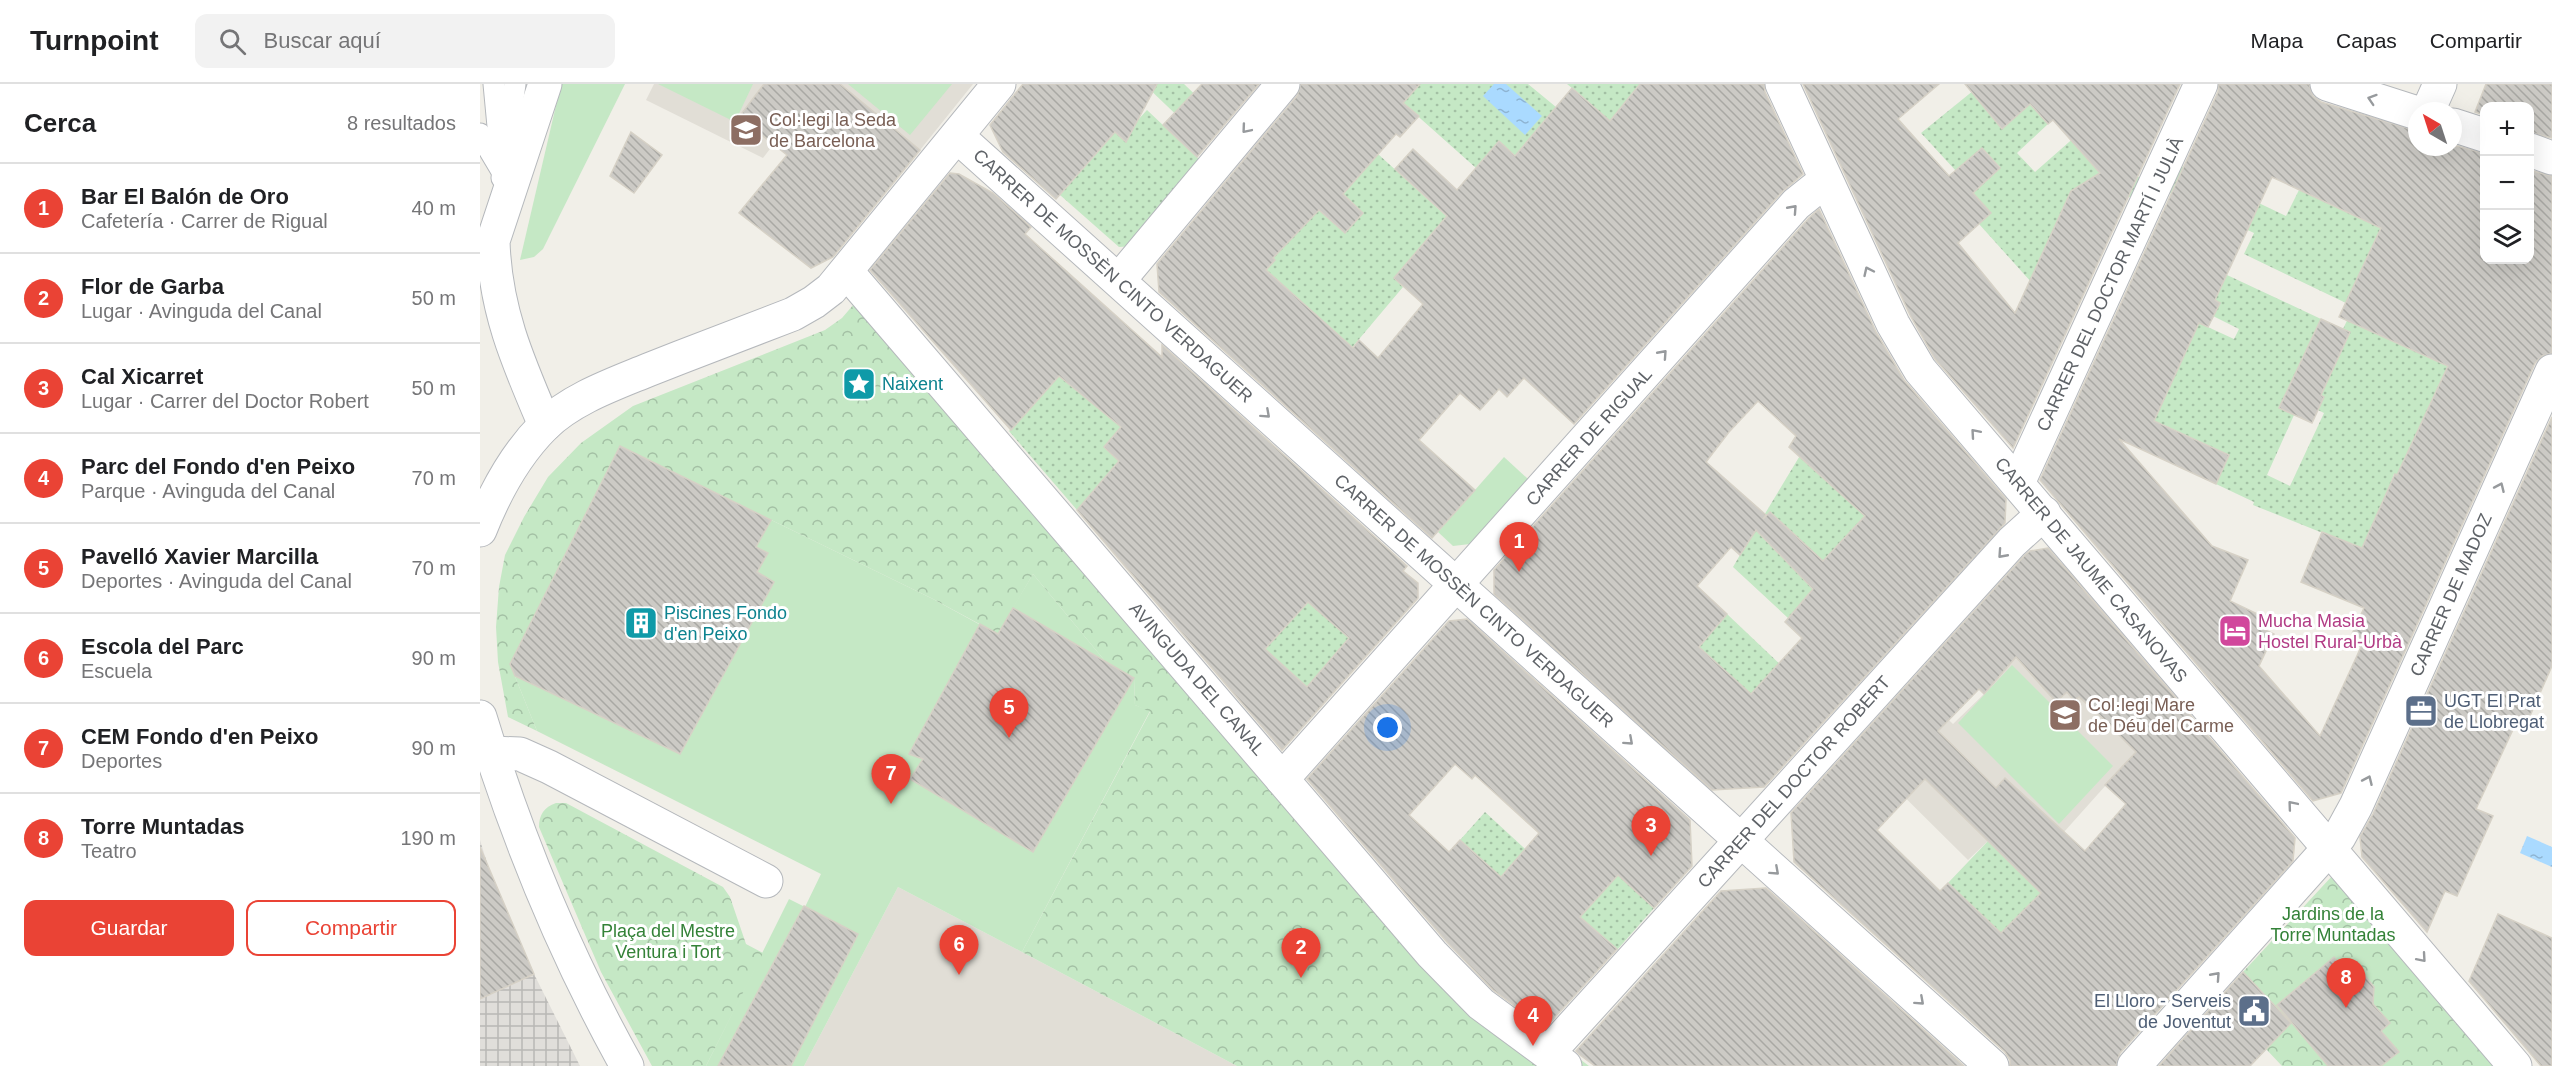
<!DOCTYPE html>
<html lang="es">
<meta charset="utf-8">
<style>
body{margin:0;font-family:Arial,sans-serif;background:#f2f2f2;color:#202124}
.controls{position:absolute;right:18px;top:18px;display:grid;overflow:hidden;border-radius:12px;box-shadow:0 6px 24px #0002}
.controls button{width:54px;height:54px;display:grid;place-items:center;padding:0;border:0;border-bottom:2px solid #e0e0e0;background:#fff;color:#202124;font:30px sans-serif}
.compass{position:absolute;left:1928px;top:18px;width:54px;height:54px;border-radius:50%;background:#fff;box-shadow:0 6px 24px #0002;rotate:321deg}
.you{position:absolute;left:908px;top:644px;width:21px;height:21px;margin:-15px;border:4px solid #fff;border-radius:50%;background:#1a73e8;box-shadow:0 0 0 9px #1a73e833}
.badge{display:grid;place-items:center;width:39px;height:39px;border-radius:50%;background:#ea4335;color:#fff;font-size:20px;font-weight:700}
.pin{position:absolute;translate:-50% -50px;filter:drop-shadow(0 2px 3px #0008)}
.pin::after{content:'';position:absolute;top:32px;width:21px;height:18px;background:inherit;clip-path:polygon(0 0,100% 0,50% 100%)}
.list{margin:0;padding:0;list-style:none}
h2{display:flex;justify-content:space-between;align-items:center;height:78px;margin:0;padding:0 24px;font-size:26px}
h2 small{font-size:20px;font-weight:400;color:#757577}
.list li{display:grid;grid-template-columns:39px 1fr auto;gap:18px;align-items:center;box-sizing:border-box;height:90px;padding:0 24px;border-top:2px solid #e0e0e0}
.list b{display:block;font-size:22px;white-space:nowrap}
.list p{margin:0;font-size:20px;white-space:nowrap;color:#757577}
.list em{font-size:20px;font-style:normal;color:#757577}
.actions{display:flex;gap:12px;padding:18px 24px}
.actions a{flex:1;padding:14px 0;border:2px solid #ea4335;border-radius:12px;text-align:center;font-size:21px;color:#ea4335}
.actions .main{background:#ea4335;color:#fff}
.icon{flex:none;width:33px;height:33px;fill:none;stroke:currentColor;stroke-width:2;stroke-linecap:round;stroke-linejoin:round}
.map{position:relative;flex:none;width:2072px;height:982px;overflow:hidden}
header{display:flex;align-items:center;gap:36px;box-sizing:border-box;height:84px;padding:0 30px;background:#fff;border-bottom:2px solid #e0e0e0}
header strong{font-size:28px}
nav{display:flex;gap:33px;margin-inline-start:auto;font-size:21px}
.search{width:420px;height:54px;background:#f2f2f2;display:flex;align-items:center;gap:15px;box-sizing:border-box;padding:0 21px;border-radius:12px;color:#757577;font-size:22px}
main{display:flex}
aside{flex:1;background:#fff}
.map>svg:first-child{display:block}
.industrial{fill:url(#industrial-grid)}
.education{fill:#e1ded6}
.grass{fill:#c5e8c5}
.park{fill:url(#park-crowns)}
.garden{fill:url(#garden-dots)}
.water{fill:url(#water-ripples)}
.building{fill:url(#building-back-hatch);stroke:#d6d1c6;stroke-width:1.5;fill-rule:evenodd}
.lines{fill:none;stroke-linecap:round;stroke-linejoin:round}
.service-casing{stroke:#b5b8bc;stroke-width:23}
.minor-casing{stroke:#b5b8bc;stroke-width:35}
.service{stroke:#fff;stroke-width:21}
.minor{stroke:#fff;stroke-width:33}
.oneway{stroke:#979a9d}
.labels{text-anchor:middle;stroke-width:6;stroke-linejoin:round;paint-order:stroke}
.education-label{font-size:18px;fill:#785e54;stroke:#fff;text-anchor:start}
.street-label{font-size:18px;fill:#5f6368;stroke:#fff}
.culture-label{font-size:18px;fill:#0d838f;stroke:#fff;text-anchor:start}
.hotel-label{font-size:18px;fill:#b23c85;stroke:#fff;text-anchor:start}
.service-label{font-size:18px;fill:#4e5e75;stroke:#fff;text-anchor:start}
.park-label{font-size:18px;fill:#348238;stroke:#fff}
</style>
<header>
<strong>Turnpoint</strong>
<div class="search"><svg class="icon" aria-label="search" viewBox="0 0 24 24"><circle cx="10" cy="10" r="6"/><path d="M15 15l6 6"/></svg>Buscar aquí</div>
<nav><a>Mapa</a><a>Capas</a><a>Compartir</a></nav>
</header>
<main>
<aside>
<h2>Cerca<small>8 resultados</small></h2>
<ul class="list">
<li><span class="badge">1</span><div><b>Bar El Balón de Oro</b><p>Cafetería · Carrer de Rigual</p></div><em>40 m</em></li>
<li><span class="badge">2</span><div><b>Flor de Garba</b><p>Lugar · Avinguda del Canal</p></div><em>50 m</em></li>
<li><span class="badge">3</span><div><b>Cal Xicarret</b><p>Lugar · Carrer del Doctor Robert</p></div><em>50 m</em></li>
<li><span class="badge">4</span><div><b>Parc del Fondo d'en Peixo</b><p>Parque · Avinguda del Canal</p></div><em>70 m</em></li>
<li><span class="badge">5</span><div><b>Pavelló Xavier Marcilla</b><p>Deportes · Avinguda del Canal</p></div><em>70 m</em></li>
<li><span class="badge">6</span><div><b>Escola del Parc</b><p>Escuela</p></div><em>90 m</em></li>
<li><span class="badge">7</span><div><b>CEM Fondo d'en Peixo</b><p>Deportes</p></div><em>90 m</em></li>
<li><span class="badge">8</span><div><b>Torre Muntadas</b><p>Teatro</p></div><em>190 m</em></li>
</ul>
<div class="actions"><a class="main">Guardar</a><a>Compartir</a></div>
</aside>
<div class="map">
<svg width="2072" height="982" viewBox="0 0 2072 982">
<defs>
<pattern id="industrial-grid" width="8" height="8" patternUnits="userSpaceOnUse" patternTransform="scale(1.5)"><rect width="8" height="8" fill="#e0deda"/><path d="M0 4h8M4 0v8" fill="none" stroke="#b9b8b5"/></pattern>
<pattern id="park-crowns" width="20" height="18" patternUnits="userSpaceOnUse" patternTransform="scale(1.5)"><rect width="20" height="18" fill="#c5e8c5"/><path d="M2 6a3 3 0 1 1 6 0M12 15a3 3 0 1 1 6 0" fill="none" stroke="#a3c0a4"/></pattern>
<pattern id="garden-dots" width="8" height="8" patternUnits="userSpaceOnUse" patternTransform="scale(1.5)"><rect width="8" height="8" fill="#c5e8c5"/><path d="M2 2h.1M6 6h.1" fill="none" stroke="#a3c0a4" stroke-width="1.8" stroke-linecap="round"/></pattern>
<pattern id="water-ripples" width="26" height="14" patternUnits="userSpaceOnUse" patternTransform="scale(1.5)"><rect width="26" height="14" fill="#aadaff"/><path d="M2 4q2-2 4 0t4 0M15 11q2-2 4 0t4 0" fill="none" stroke="#8eb4d2"/></pattern>
<pattern id="building-back-hatch" width="6" height="6" patternUnits="userSpaceOnUse" patternTransform="scale(1.5)"><rect width="6" height="6" fill="#cccac5"/><path d="M-1 5l2 2M0 0l6 6M5-1l2 2" fill="none" stroke="#a9a8a4"/></pattern>
</defs>
<rect width="100%" height="100%" fill="#f1efe8"/>
<polygon class="industrial" points="0,756 8,782 54,890 100,982 0,982"/>
<g class="education">
<polygon points="174,0 340,0 283,74 166,16"/>
<polygon points="360,0 493,0 440,66"/>
<polygon points="1585,477 1703,615 1584,748 1580,745 1539,788 1508,757 1488,776 1372,661 1429,598 1473,640 1504,610 1483,589"/>
<polygon points="418,803 542,868 757,982 324,982"/>
</g>
<g class="grass">
<polygon points="81,0 145,0 63,165 54,173 40,176"/>
<polygon points="178,0 273,0 255,38"/>
<polygon points="368,0 472,0 430,51"/>
<polygon points="140,362 453,515 517,550 553,490 625,577 654,594 655,621 670,627 542,868 418,803 324,982 226,982 309,815 325,823 341,790 57,647 30,580"/>
<polygon points="1024,373 1048,395 990,460 973,462 958,448"/>
<polygon points="1532,581 1633,682 1579,740 1478,639"/>
</g>
<g class="park">
<polygon points="392,199 963,872 1109,982 757,982 542,868 670,628 655,621 654,594 625,577 553,490 518,550 453,515 140,362 30,580 57,647 28,633 18,578 16,543 19,503 25,471 44,433 68,393 101,359 153,322 345,246 362,234"/>
<path d="M76 719H86L243 803 250 813 266 860 283 869 226 982H172L121 888 59 743C59 731 64 723 76 719Z"/>
<polygon points="1853,791 2017,982 1901,982 1918,968 1901,947 1881,888 1871,887 1868,889 1854,873 1820,949 1848,982 1802,982 1786,965 1811,939 1763,888"/>
</g>
<g class="garden">
<polygon points="664,0 704,0 727,22 708,42"/>
<polygon points="940,0 1048,0 1093,37 1109,18 1087,0 1160,0 1123,45 1064,74 1046,58 1034,73 996,84 923,19"/>
<polygon points="1499,2 1517,26 1531,37 1550,20 1568,40 1537,69 1555,88 1597,51 1646,87 1661,94 1652,114 1609,96 1591,107 1558,180 1552,199 1499,140 1492,109 1520,83 1502,64 1476,87 1441,49"/>
<polygon points="667,26 723,79 654,162 639,163 580,111 622,63 615,30 646,58 657,37"/>
<polygon points="898,70 976,141 914,194 923,203 864,273 839,233 786,186 795,176 776,159 839,126 865,149 883,129 849,97 881,89"/>
<polygon points="1701,82 1806,132 1819,106 1901,144 1866,219 1764,170 1774,149 1688,108"/>
<polygon points="1747,191 1841,235 1799,324 1814,331 1787,391 1810,402 1844,329 1838,326 1844,313 1826,305 1859,273 1870,249 1863,245 1873,224 1921,261 1962,279 2014,268 1963,292 1917,391 1914,390 1885,466 1773,421 1774,418 1736,400 1749,371 1684,341 1670,369 1654,311 1719,239 1754,255 1759,245 1733,232 1735,216"/>
<polygon points="605,264 641,343 624,363 639,377 597,426 529,347"/>
<polygon points="1339,340 1387,429 1343,477 1324,459 1318,465 1333,505 1308,534 1253,483 1275,445 1287,458 1297,447 1283,433"/>
<polygon points="833,513 870,554 827,603 735,544 801,548"/>
<polygon points="1247,530 1304,584 1276,615 1213,570"/>
<polygon points="1005,728 1057,776 1057,803 1032,780 1014,800 1006,780 980,756"/>
<polygon points="1508,757 1539,788 1549,778 1587,812 1521,849 1468,799"/>
<polygon points="1138,791 1174,824 1137,866 1095,829"/>
</g>
<g class="water">
<polygon points="1014,0 1026,0 1062,32 1045,51 1003,12"/>
<polygon points="2047,752 2072,763 2072,783 2040,769"/>
</g>
<g class="building">
<polygon points="284,0 360,0 440,66 353,173 331,184 259,129 307,71 259,33"/>
<polygon points="543,0 677,0 646,58 635,48 576,115 523,68 510,41"/>
<polygon points="722,0 779,0 717,73 683,41"/>
<polygon points="821,0 940,0 923,19 939,32 920,53 916,50 863,110 883,129 865,149 839,126 793,174 795,176 786,186 873,264 879,256 898,274 943,220 914,194 967,132 915,85 933,65 977,106 1019,57 1035,72 1092,4 1130,37 1160,0 1284,0 1285,8 1323,90 1302,108 1094,340 1044,294 1027,313 1019,305 1000,326 980,309 939,356 995,406 952,454 679,208 677,180 817,12"/>
<polygon points="1323,0 1459,0 1418,35 1469,92 1502,64 1520,84 1493,109 1511,129 1478,159 1535,229 1591,107 1620,89 1573,36 1568,40 1550,20 1522,45 1485,0 1700,0 1533,364 1455,275 1430,231"/>
<path d="M1739 0H1829L1833 12 1841 18 1937 47V63H1973V61L2004 69V176H2049V86L2072 92V269L2062 272 2055 279 1861 709 1833 717 1560 396 1738 8ZM1792 93 1901 144 1859 233 1968 282 1917 391 1915 390 1882 464 1842 448 1821 498 1884 524 1872 550 1880 554 1877 561 1881 563 1840 652 1779 582 1794 550 1781 544 1786 534 1750 517 1768 476 1732 462 1639 355 1736 400 1749 371 1674 337 1719 239 1728 243 1740 219 1735 216Z"/>
<polygon points="2006,0 2072,0 2072,54 2049,48 2049,22 2004,22 2004,31 1995,28"/>
<polygon points="151,48 182,71 154,109 130,92"/>
<path d="M470 89 479 90 513 109 551 143 545 150 682 273V261L927 482 923 487 938 499V514L802 666 597 426 639 377 624 363 641 343 579 292 531 346 390 186ZM828 518 869 554 827 603 785 565Z"/>
<path d="M1339 125 1396 248 1424 296 1526 415 1525 439 1284 703 1232 706 1014 510V486L1329 134ZM1278 317 1316 352 1309 363 1385 432 1343 477 1290 428 1283 435 1286 431 1226 378 1249 348ZM1276 446 1333 505 1305 538 1322 554 1271 610 1219 563 1247 530 1217 502 1251 463 1260 471Z"/>
<polygon points="1841,235 1870,248 1841,311 1844,313 1832,339 1799,324"/>
<polygon points="2072,333 2072,582 2046,641 2037,637 1996,725 2013,732 1977,812 1965,807 1947,848 1882,773 1880,753 1893,730"/>
<polygon points="140,362 291,436 276,463 288,469 277,488 294,498 200,670 35,592 30,580"/>
<path d="M1568 464 1815 754 1813 777 1640 969 1636 982H1530V976L1525 968 1314 778 1311 729 1545 471 1550 467ZM1536 573 1576 618 1587 608 1594 617 1599 613 1637 647 1636 648 1656 668 1625 701 1646 720 1605 767 1525 694 1516 704 1458 647 1499 605 1504 610ZM1445 695 1561 809 1521 849 1468 799 1460 807 1397 746Z"/>
<polygon points="533,524 654,594 553,768 430,695 443,675 429,670 500,540 518,550"/>
<path d="M987 535 1210 736 1212 782 1174 824 1138 791 1100 833 1137 865 1065 944 1013 906 966 857 827 695 969 537ZM975 680 992 695 995 691 1059 749 1021 793 980 756 969 768 929 731Z"/>
<polygon points="0,763 54,890 0,915"/>
<polygon points="1286,804 1484,982 1115,982 1100,971 1096,967 1241,807"/>
<polygon points="324,822 378,850 311,982 238,982"/>
<polygon points="2018,830 2072,854 2072,982 2061,982 1989,897"/>
<polygon points="1854,873 1865,887 1882,888 1894,903 1893,920 1910,939 1901,947 1919,968 1901,982 1848,982 1797,921"/>
<polygon points="1763,888 1811,939 1770,982 1679,982"/>
</g>
<g class="lines">
<defs>
<g id="service">
<polyline points="14,0 19,53"/>
<polyline points="0,50 23,89"/>
<polyline points="22,94 35,0"/>
</g>
<g id="minor">
<polyline points="1302,0 1413,240 1440,286 2035,982"/>
<polyline points="1847,0 1937,29"/>
<polyline points="1948,27 1960,0"/>
<polyline points="1973,41 2004,51"/>
<polyline points="477,52 1512,982"/>
<polyline points="2050,66 2072,74"/>
<polyline points="367,188 952,870 1001,920 1085,982"/>
<polyline points="639,196 803,0"/>
<path d="M65 341C38 278 15 226 13 157L65 0"/>
<polyline points="1538,399 1721,0"/>
<path d="M0 446C15 408 35 371 64 342 91 315 134 300 168 286 216 267 264 249 313 230L334 218 351 205 519 0"/>
<path d="M0 633C37 754 85 871 147 982"/>
<polyline points="11,669 40,670 69,683 286,797"/>
<polyline points="802,695 1316,120 1346,96"/>
<polyline points="1068,969 1532,458 1564,429"/>
<polyline points="1654,982 1859,753 1876,722 2072,287"/>
</g>
</defs>
<use href="#service" class="service-casing"/>
<use href="#minor" class="minor-casing"/>
<use href="#service" class="service"/>
<use href="#minor" class="minor"/>
</g>
<defs><path id="oneway-chevron" d="M-2-3.5L2.5 0L-2 3.5" fill="none" stroke-width="1.6" stroke-linecap="round" stroke-linejoin="round" transform="scale(1.5)"/></defs>
<g class="oneway">
<use href="#oneway-chevron" transform="translate(1892 15) rotate(-162)"/>
<use href="#oneway-chevron" transform="translate(766 45) rotate(130)"/>
<use href="#oneway-chevron" transform="translate(1313 125) rotate(-48)"/>
<use href="#oneway-chevron" transform="translate(1388 187) rotate(-115)"/>
<use href="#oneway-chevron" transform="translate(1183 270) rotate(-48)"/>
<use href="#oneway-chevron" transform="translate(786 330) rotate(42)"/>
<use href="#oneway-chevron" transform="translate(1495 349) rotate(-131)"/>
<use href="#oneway-chevron" transform="translate(2020 403) rotate(-66)"/>
<use href="#oneway-chevron" transform="translate(1522 470) rotate(132)"/>
<use href="#oneway-chevron" transform="translate(1149 657) rotate(42)"/>
<use href="#oneway-chevron" transform="translate(1888 696) rotate(-66)"/>
<use href="#oneway-chevron" transform="translate(1812 721) rotate(-130)"/>
<use href="#oneway-chevron" transform="translate(1295 787) rotate(42)"/>
<use href="#oneway-chevron" transform="translate(1942 874) rotate(49)"/>
<use href="#oneway-chevron" transform="translate(1736 892) rotate(-48)"/>
<use href="#oneway-chevron" transform="translate(1440 917) rotate(42)"/>
</g>
<defs>
<symbol id="school-square" viewBox="-11 -11 22 22"><rect x="-9" y="-9" width="18" height="18" rx="4" fill="#8d6e63" stroke="#fff"/><path d="M0-5L7-2L0 1L-7-2ZM-4 1L0 2.5L4 1V4Q0 6-4 4Z" fill="#fff"/></symbol>
<symbol id="sight-square" viewBox="-11 -11 22 22"><rect x="-9" y="-9" width="18" height="18" rx="4" fill="#0f9aa8" stroke="#fff"/><path d="M0-6L1.8-2.2L6-1.7L2.9 1.2L3.7 5.4L0 3.3L-3.7 5.4L-2.9 1.2L-6-1.7L-1.8-2.2Z" fill="#fff"/></symbol>
<symbol id="building-square" viewBox="-11 -11 22 22"><rect x="-9" y="-9" width="18" height="18" rx="4" fill="#0f9aa8" stroke="#fff"/><path d="M-4-6H4V6H1V3H-1V6H-4ZM-2.5-4.3h1.7v1.8h-1.7ZM.8-4.3h1.7v1.8H.8ZM-2.5-1h1.7V.8h-1.7ZM.8-1h1.7V.8H.8Z" fill="#fff"/></symbol>
<symbol id="hotel-square" viewBox="-11 -11 22 22"><rect x="-9" y="-9" width="18" height="18" rx="4" fill="#d1479c" stroke="#fff"/><path d="M-6-4.5h1.5V1H6V5H4.5V3h-9V5H-6ZM-4 0a1.8 1.8 0 1 1 3.6 0ZM.5 0V-2.5h3Q6-2.5 6 0Z" fill="#fff"/></symbol>
<symbol id="office-square" viewBox="-11 -11 22 22"><rect x="-9" y="-9" width="18" height="18" rx="4" fill="#5c6f8a" stroke="#fff"/><path d="M-6-3h4V-5.5h4V-3h4V5H-6ZM-1-4.5V-3h2v-1.5ZM-6 0V1H6V0Z" fill="#fff"/></symbol>
<symbol id="civic-square" viewBox="-11 -11 22 22"><rect x="-9" y="-9" width="18" height="18" rx="4" fill="#5c6f8a" stroke="#fff"/><path d="M-.6-6.5H3V-4.5H.6V-3L4-1V1h2V6H-6V1h2V-1L-.6-3ZM-1.2 2.5V6h2.4V2.5Z" fill="#fff"/></symbol>
</defs>
<g fill-rule="evenodd">
<use href="#school-square" x="247" y="27" width="38" height="38"/>
<use href="#sight-square" x="360" y="281" width="38" height="38"/>
<use href="#building-square" x="142" y="520" width="38" height="38"/>
<use href="#hotel-square" x="1736" y="528" width="38" height="38"/>
<use href="#office-square" x="1922" y="608" width="38" height="38"/>
<use href="#school-square" x="1566" y="612" width="38" height="38"/>
<use href="#civic-square" x="1755" y="908" width="38" height="38"/>
</g>
<g class="labels">
<g class="education-label">
<text x="289" y="42">Col·legi la Seda<tspan x="289" dy="21">de Barcelona</tspan></text>
<text x="1608" y="627">Col·legi Mare<tspan x="1608" dy="21">de Déu del Carme</tspan></text>
</g>
<g class="street-label">
<text transform="translate(633 192) rotate(42)" y="6">CARRER DE MOSSÈN CINTO VERDAGUER</text>
<text transform="translate(1630 200) rotate(-65)" y="6">CARRER DEL DOCTOR MARTÍ I JULIÀ</text>
<text transform="translate(1109 353) rotate(-48)" y="6">CARRER DE RIGUAL</text>
<text transform="translate(1611 486) rotate(50)" y="6">CARRER DE JAUME CASANOVAS</text>
<text transform="translate(1971 511) rotate(-66)" y="6">CARRER DE MADOZ</text>
<text transform="translate(994 517) rotate(42)" y="6">CARRER DE MOSSÈN CINTO VERDAGUER</text>
<text transform="translate(717 595) rotate(49)" y="6">AVINGUDA DEL CANAL</text>
<text transform="translate(1314 698) rotate(-48)" y="6">CARRER DEL DOCTOR ROBERT</text>
</g>
<g class="culture-label">
<text x="402" y="306">Naixent</text>
<text x="184" y="535">Piscines Fondo<tspan x="184" dy="21">d'en Peixo</tspan></text>
</g>
<g class="hotel-label">
<text x="1778" y="543">Mucha Masia<tspan x="1778" dy="21">Hostel Rural-Urbà</tspan></text>
</g>
<g class="service-label">
<text x="1964" y="623">UGT El Prat<tspan x="1964" dy="21">de Llobregat</tspan></text>
<text x="1751" y="923" text-anchor="end">El Lloro - Serveis<tspan x="1751" dy="21">de Joventut</tspan></text>
</g>
<g class="park-label">
<text x="1853" y="836">Jardins de la<tspan x="1853" dy="21">Torre Muntadas</tspan></text>
<text x="188" y="853">Plaça del Mestre<tspan x="188" dy="21">Ventura i Tort</tspan></text>
</g>
</g>
</svg>
<div class="controls">
<button>+</button>
<button>−</button>
<button><svg class="icon" aria-label="layers" viewBox="0 0 24 24"><path d="M12 4l9 5-9 5-9-5zM3 14l9 5 9-5"/></svg></button>
</div>
<svg class="compass" viewBox="-18 -18 36 36"><path d="M0-13l5 13h-10z" fill="#e53935"/><path d="M0 13l5-13h-10z" fill="#757577"/></svg>
<div class="you"></div>
<div class="pin badge" style="left:1039px;top:488px">1</div>
<div class="pin badge" style="left:821px;top:894px">2</div>
<div class="pin badge" style="left:1171px;top:772px">3</div>
<div class="pin badge" style="left:1053px;top:962px">4</div>
<div class="pin badge" style="left:529px;top:654px">5</div>
<div class="pin badge" style="left:479px;top:891px">6</div>
<div class="pin badge" style="left:411px;top:720px">7</div>
<div class="pin badge" style="left:1866px;top:924px">8</div>
</div>
</main>
